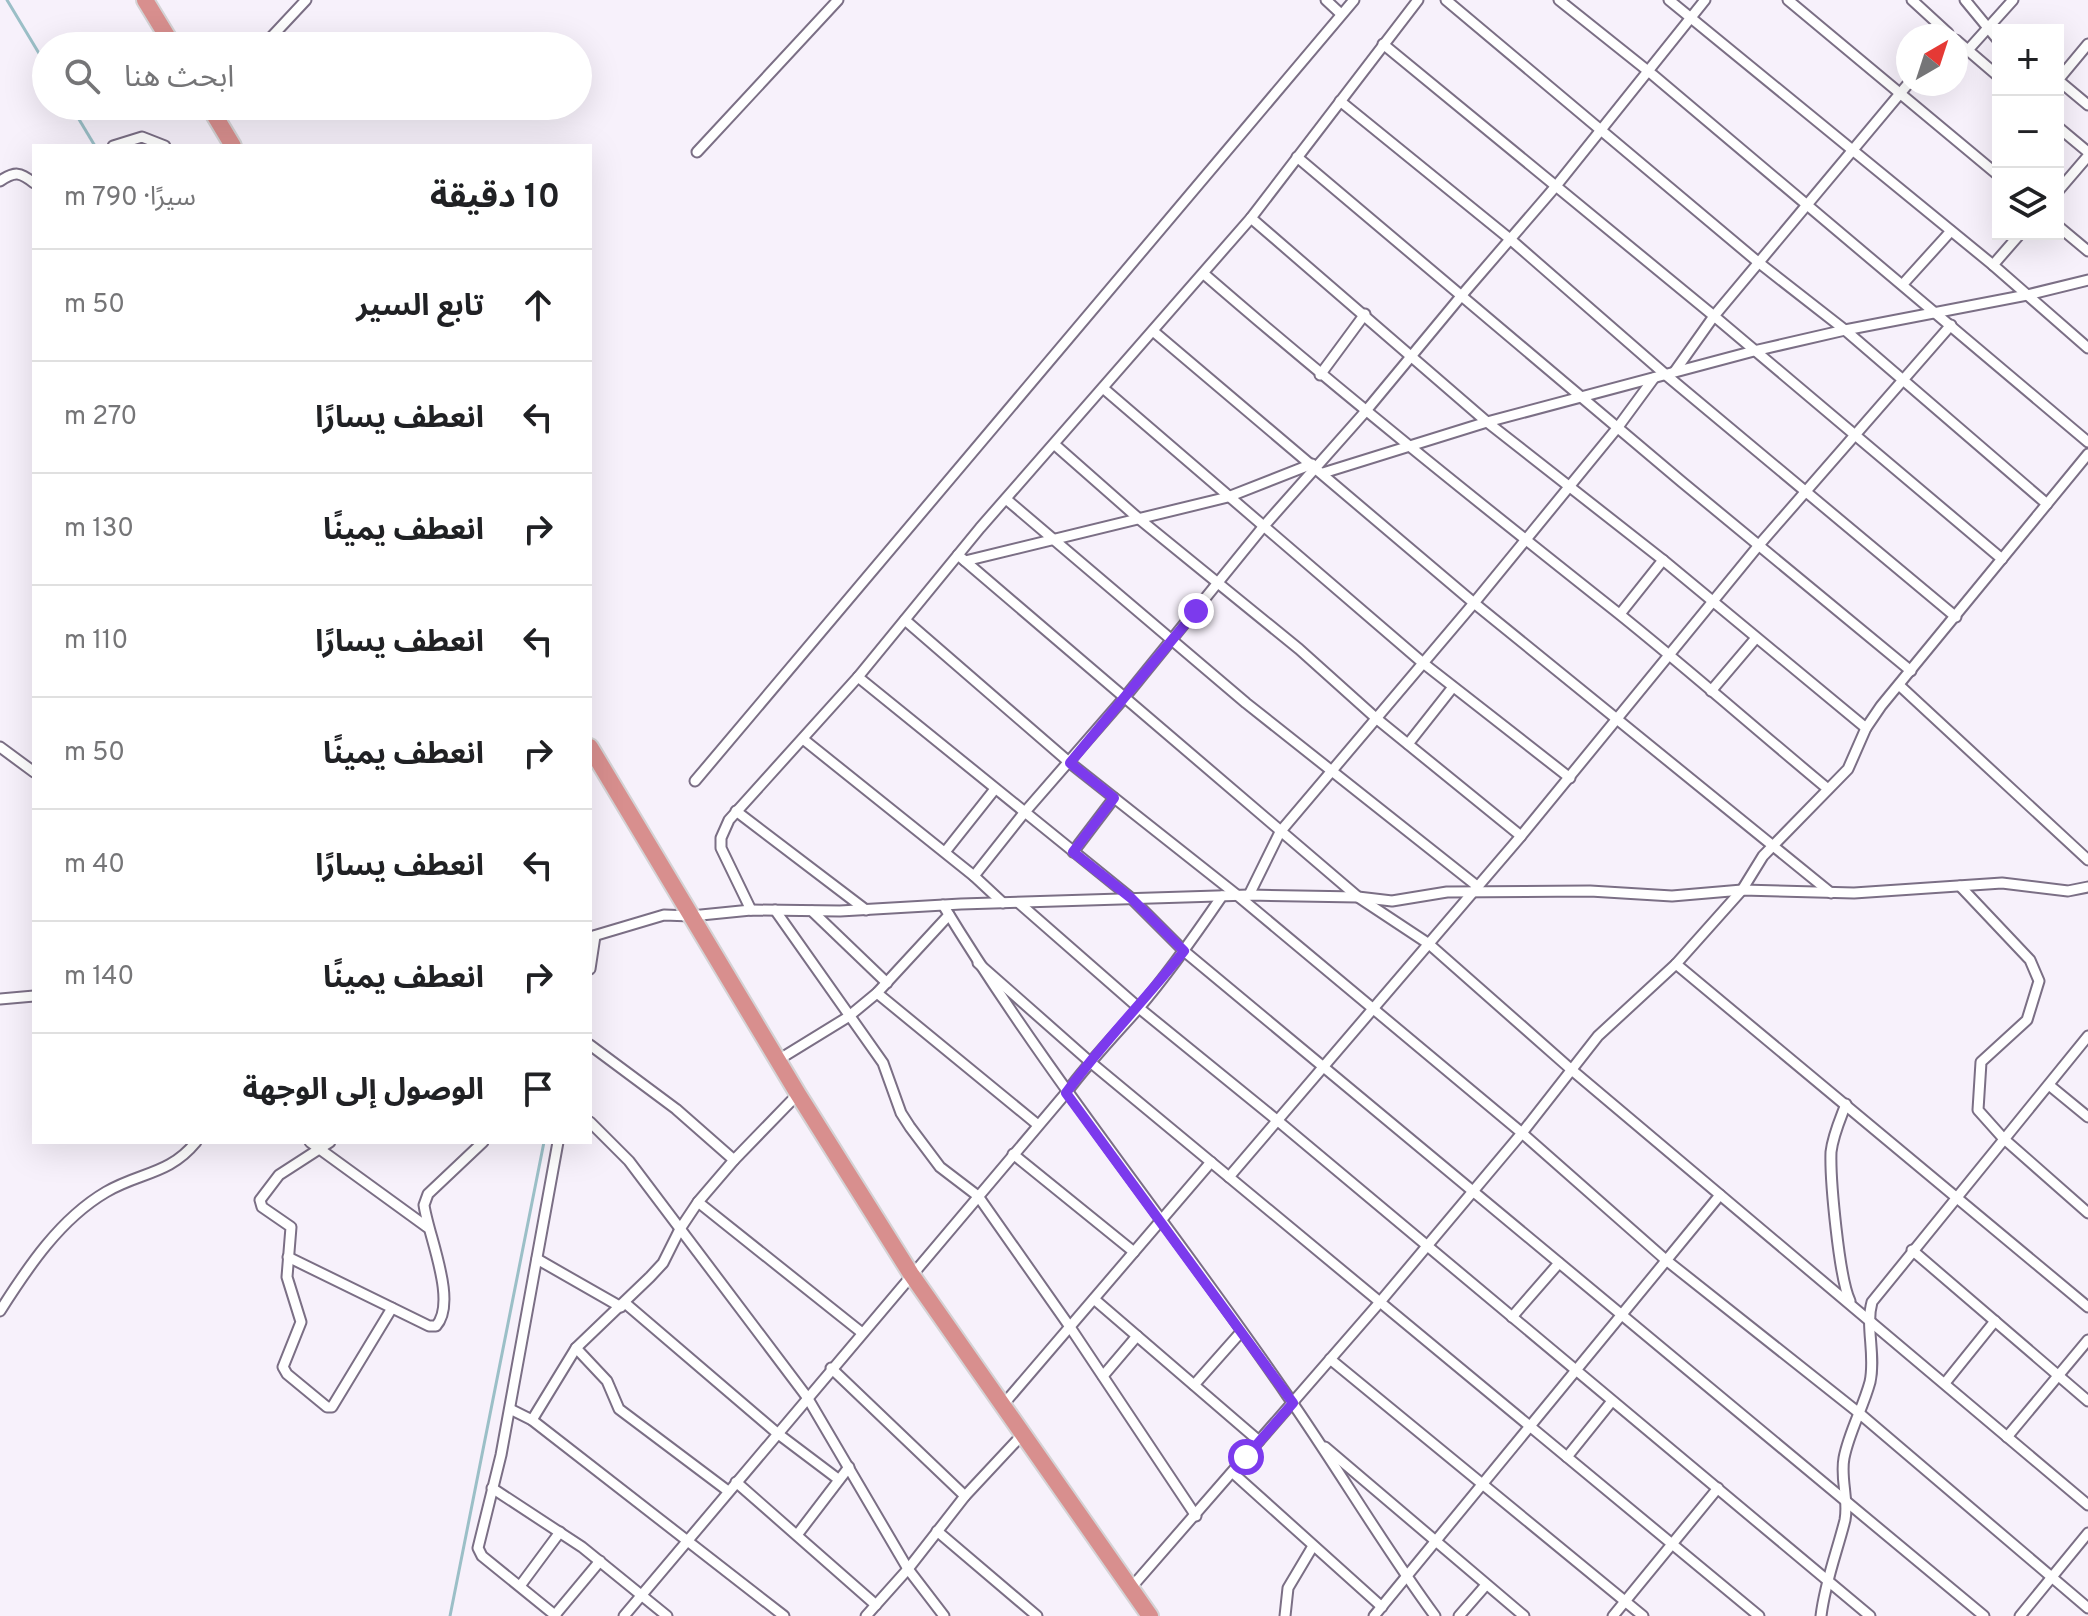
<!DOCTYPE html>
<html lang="ar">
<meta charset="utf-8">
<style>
body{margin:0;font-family:Overpass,"Noto Sans Arabic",sans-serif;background:#f2f2f2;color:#202124;direction:rtl}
.controls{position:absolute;right:24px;top:24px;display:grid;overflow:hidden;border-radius:0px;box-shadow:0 8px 32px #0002}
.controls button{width:72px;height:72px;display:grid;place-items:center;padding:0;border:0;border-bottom:2px solid #e0e0e0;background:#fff;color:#202124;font:40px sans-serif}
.compass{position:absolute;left:1896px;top:24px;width:72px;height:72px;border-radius:50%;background:#fff;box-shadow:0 8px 32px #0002;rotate:39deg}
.stop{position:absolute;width:24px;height:24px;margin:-18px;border:6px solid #7c3aed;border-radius:50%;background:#fff}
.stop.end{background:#7c3aed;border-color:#fff;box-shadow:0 2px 8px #0008}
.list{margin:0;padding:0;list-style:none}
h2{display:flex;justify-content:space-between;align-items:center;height:104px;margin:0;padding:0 32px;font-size:34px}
h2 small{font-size:26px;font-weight:400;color:#757577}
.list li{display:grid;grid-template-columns:52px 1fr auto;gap:24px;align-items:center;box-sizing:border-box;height:112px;padding:0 32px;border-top:2px solid #e0e0e0}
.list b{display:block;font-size:30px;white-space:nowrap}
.list em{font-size:26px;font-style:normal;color:#757577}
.icon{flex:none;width:44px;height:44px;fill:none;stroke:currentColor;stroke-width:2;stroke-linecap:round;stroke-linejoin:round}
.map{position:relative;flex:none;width:2088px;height:1616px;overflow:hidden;direction:ltr}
.search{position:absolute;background:#fff;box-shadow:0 8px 32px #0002;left:32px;top:32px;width:560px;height:88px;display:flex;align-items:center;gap:20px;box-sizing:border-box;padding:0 28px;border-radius:44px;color:#757577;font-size:30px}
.panel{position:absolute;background:#fff;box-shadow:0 8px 32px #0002;left:32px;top:144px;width:560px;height:1000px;border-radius:0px;direction:rtl}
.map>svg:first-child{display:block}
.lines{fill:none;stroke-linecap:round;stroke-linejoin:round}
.stream{stroke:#9bbfc7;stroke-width:3}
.minor-casing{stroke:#7b6f85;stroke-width:13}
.trunk-casing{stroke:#d4d3d5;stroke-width:20}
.minor{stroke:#fff;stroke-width:9}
.trunk{stroke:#d88f8e;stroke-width:16}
.route{stroke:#7c3aed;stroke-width:10}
</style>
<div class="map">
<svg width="2088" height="1616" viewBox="0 0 2088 1616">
<rect width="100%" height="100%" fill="#f7f1fb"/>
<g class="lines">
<g class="stream">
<polyline points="7,0 46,65"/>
<polyline points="71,106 95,146"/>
<polyline points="450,1616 544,1142"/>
</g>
<defs>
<g id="minor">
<polyline points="1326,0 1341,14"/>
<polyline points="1446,0 1758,262 1845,330 2047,504"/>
<polyline points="1559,0 1653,75 2088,442"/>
<polyline points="1669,0 1993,265 2088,348"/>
<polyline points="1788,0 1998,175"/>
<polyline points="1912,0 1948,33 1946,36"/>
<polyline points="1965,0 1998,40"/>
<polyline points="1956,40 1998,76"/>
<polyline points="1383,44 1714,316 2002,559"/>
<polyline points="2088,44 2058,80 2088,105"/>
<polyline points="263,46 306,0"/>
<polyline points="1968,50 2013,0"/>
<polyline points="1340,101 1510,239 1666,375 1956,617"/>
<polyline points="2058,127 2088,152"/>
<polyline points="113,146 142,137 165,146"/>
<polyline points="697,152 838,0"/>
<polyline points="1297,157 1682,482 1911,671"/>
<path d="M0 181C15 171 20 172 34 183"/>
<polyline points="2058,191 2088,156"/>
<polyline points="1251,218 1487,422 1663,560 1866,728"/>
<polyline points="2058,226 2088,251"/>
<polyline points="1993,265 2020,234"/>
<path d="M1204 274C1339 391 1478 502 1618 613 1689 670 1758 731 1828 789"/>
<polyline points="1903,284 1951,231"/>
<polyline points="1153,331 1474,603 1831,893"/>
<polyline points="1675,371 1714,316 1908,84"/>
<polyline points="1320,375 1365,314"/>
<polyline points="1103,388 1423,663 1570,778"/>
<polyline points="1054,444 1138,518 1299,649 1377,719 1521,836"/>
<polyline points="1323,473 1487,422 1754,351 1845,330 2027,295 2088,280"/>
<polyline points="1006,499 1246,703 1477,886"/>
<polyline points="958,555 1358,897 1429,944 1573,1071 2088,1505"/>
<polyline points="965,561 1228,497 1312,464"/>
<polyline points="1620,614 1663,560"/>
<polyline points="905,620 1070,763 1237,895 1522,1133 1666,1260 1859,1413 2088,1608"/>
<polyline points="858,677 1131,898 1184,951 1984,1616"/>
<polyline points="1899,685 2088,860"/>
<polyline points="1711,691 1756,638"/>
<polyline points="803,739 974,876 1003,903"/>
<polyline points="1408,744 1453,687"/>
<polyline points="0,747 34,772"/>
<polyline points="695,781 1354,0"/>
<polyline points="736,811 866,910"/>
<polyline points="945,852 995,789"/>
<polyline points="1073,852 1114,798"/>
<polyline points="974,876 1024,813 1125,697 1263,527 1365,412 1462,295 1556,186 1705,0"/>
<polyline points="1960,886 2030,960 2039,981 2027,1020 1981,1062 1978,1110 2003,1138 2088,1213"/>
<polyline points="1249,895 1280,832 1474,603 1618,427 1654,378"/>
<polyline points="1019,903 1139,1008 1278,1121 1870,1616"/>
<path d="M943 905C1047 1076 1174 1230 1287 1395 1338 1468 1382 1544 1435 1616"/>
<polyline points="751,910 721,848 721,838 729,820 858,677 980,528 1251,218 1418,0"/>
<polyline points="775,910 883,1063 901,1113 910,1127 940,1167 978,1196 1070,1327 1196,1516"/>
<polyline points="812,911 887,983"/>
<polyline points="590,937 664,915 691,916 751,910 840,911 961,904 1249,895 1358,897 1392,901 1447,892 1590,891 1672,896 1742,890 1854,893 2002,883 2068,891 2088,887"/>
<polyline points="978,963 1089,1061 1759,1616"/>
<polyline points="1676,964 2088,1307"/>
<polyline points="590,969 595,936"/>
<polyline points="877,993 1038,1125"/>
<polyline points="0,999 34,996"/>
<polyline points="590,1045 676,1109 734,1160"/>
<polyline points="778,1060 848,1017 877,993 949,915"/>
<polyline points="2049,1085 2088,1117"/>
<path d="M1846 1104C1840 1120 1833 1135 1831 1152 1830 1179 1839 1278 1850 1301"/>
<polyline points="590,1122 629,1161 807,1397 908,1569 944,1616"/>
<polyline points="310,1142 427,1227"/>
<polyline points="330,1142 279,1175 260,1200 262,1207 291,1227 287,1277 301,1322 283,1367 287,1374 327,1407 332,1407 392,1308"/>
<polyline points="1013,1154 1134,1252"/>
<polyline points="1229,1177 1521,836 1759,545 1951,325"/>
<polyline points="698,1202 861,1332"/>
<polyline points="1912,1250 2088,1401"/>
<path d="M288 1257 429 1326H436C458 1302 428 1235 424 1205L428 1194 483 1142"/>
<polyline points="537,1259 621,1307"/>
<polyline points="1094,1299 1259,1441"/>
<polyline points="625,1303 777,1433 838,1479"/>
<path d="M0 1311C28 1267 60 1219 106 1192 140 1172 169 1175 196 1142"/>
<polyline points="1512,1317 1559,1263"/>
<polyline points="576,1348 607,1381 619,1409 728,1491"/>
<polyline points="1330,1359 1643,1616"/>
<polyline points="831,1368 965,1496"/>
<polyline points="1103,1376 1137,1336"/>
<polyline points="1945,1383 1995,1321"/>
<polyline points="1194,1385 1241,1332"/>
<polyline points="1002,1406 1211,1162"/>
<polyline points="510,1409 532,1420 784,1616"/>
<polyline points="532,1420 576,1348 650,1277 663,1263 680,1229 698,1202 734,1160 798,1094"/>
<polyline points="2007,1437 2088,1340"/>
<polyline points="1325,1447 1524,1616"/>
<polyline points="1567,1457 1612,1401"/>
<polyline points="1233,1473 1382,1607"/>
<polyline points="736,1482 876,1605"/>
<polyline points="492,1488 582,1547 667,1616"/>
<polyline points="937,1531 1037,1616"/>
<polyline points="797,1535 849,1467"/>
<polyline points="520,1586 560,1532"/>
<polyline points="1130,1589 1380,1302 1522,1133 1598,1036 1676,964 1742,890 1763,856 1848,769 1866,728 1881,706 2088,454"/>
<polyline points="555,1615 600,1561"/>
<polyline points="556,1616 482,1556 478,1548 501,1455 558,1142"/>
<path d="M624 1616 1066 1093C1088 1063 1113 1037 1138 1009 1169 973 1196 934 1222 896"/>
<polyline points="866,1616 908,1569 965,1496 1022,1435"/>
<polyline points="1285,1616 1288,1588 1313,1546"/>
<polyline points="1374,1616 1720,1195"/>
<polyline points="1459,1616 1486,1585"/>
<polyline points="1613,1616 1718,1488"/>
<path d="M1821 1616C1825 1582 1837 1552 1845 1520 1849 1499 1840 1479 1844 1458 1849 1432 1863 1408 1870 1382 1876 1355 1865 1327 1872 1302L2088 1036"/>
<polyline points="2020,1616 2088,1533"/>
</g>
<g id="trunk">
<polyline points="145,0 173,46"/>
<polyline points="209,106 233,146"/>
<polyline points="590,747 798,1094 911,1274 1150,1616"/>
</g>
</defs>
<use href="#minor" class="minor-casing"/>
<use href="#trunk" class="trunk-casing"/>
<use href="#minor" class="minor"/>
<use href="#trunk" class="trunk"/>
</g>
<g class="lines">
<path class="route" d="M1196 611 1070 763 1114 798 1073 852 1131 898 1184 951C1146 999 1102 1043 1066 1093L1293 1403 1246 1457"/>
</g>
</svg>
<div class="controls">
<button>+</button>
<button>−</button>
<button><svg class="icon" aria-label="layers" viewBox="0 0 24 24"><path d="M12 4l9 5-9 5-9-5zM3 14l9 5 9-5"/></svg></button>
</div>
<svg class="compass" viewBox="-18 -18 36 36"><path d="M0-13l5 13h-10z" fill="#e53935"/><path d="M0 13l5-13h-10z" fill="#757577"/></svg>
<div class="stop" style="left:1246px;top:1457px"></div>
<div class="stop end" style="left:1196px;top:611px"></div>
<div class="search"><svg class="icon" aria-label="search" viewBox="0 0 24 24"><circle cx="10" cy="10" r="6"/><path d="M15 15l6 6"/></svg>ابحث هنا</div>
<section class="panel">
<h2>10 دقيقة<small>سيرًا · 790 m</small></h2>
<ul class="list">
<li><svg class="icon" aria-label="ahead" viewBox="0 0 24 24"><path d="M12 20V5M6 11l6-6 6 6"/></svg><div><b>تابع السير</b></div><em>50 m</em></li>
<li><svg class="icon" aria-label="left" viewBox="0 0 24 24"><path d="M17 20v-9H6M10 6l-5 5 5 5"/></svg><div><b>انعطف يسارًا</b></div><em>270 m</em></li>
<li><svg class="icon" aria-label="right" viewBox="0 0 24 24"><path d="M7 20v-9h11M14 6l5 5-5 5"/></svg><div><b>انعطف يمينًا</b></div><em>130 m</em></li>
<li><svg class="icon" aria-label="left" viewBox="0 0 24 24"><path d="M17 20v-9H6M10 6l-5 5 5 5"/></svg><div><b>انعطف يسارًا</b></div><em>110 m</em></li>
<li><svg class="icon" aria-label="right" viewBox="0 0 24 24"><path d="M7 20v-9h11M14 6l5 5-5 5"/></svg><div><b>انعطف يمينًا</b></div><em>50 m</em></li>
<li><svg class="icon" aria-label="left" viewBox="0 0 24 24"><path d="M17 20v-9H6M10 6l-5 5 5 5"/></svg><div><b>انعطف يسارًا</b></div><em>40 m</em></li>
<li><svg class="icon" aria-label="right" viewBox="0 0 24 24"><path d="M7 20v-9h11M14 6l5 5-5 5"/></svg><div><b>انعطف يمينًا</b></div><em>140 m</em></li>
<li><svg class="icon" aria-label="arrive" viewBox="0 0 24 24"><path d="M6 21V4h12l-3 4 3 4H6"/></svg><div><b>الوصول إلى الوجهة</b></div></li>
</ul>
</section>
</div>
